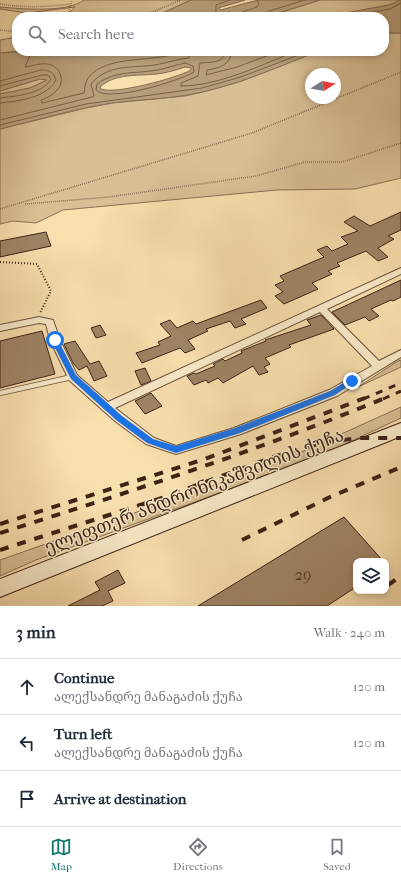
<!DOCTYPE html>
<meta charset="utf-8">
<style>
body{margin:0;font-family:"IM FELL French Canon","Noto Serif Georgian",serif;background:#f6f6f7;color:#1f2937}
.controls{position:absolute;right:12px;bottom:12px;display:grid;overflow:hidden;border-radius:8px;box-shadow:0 2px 6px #0003}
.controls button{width:36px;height:36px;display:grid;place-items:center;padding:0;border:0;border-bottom:1px solid #e0e1e3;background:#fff;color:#1f2937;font:20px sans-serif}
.compass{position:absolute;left:305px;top:68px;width:36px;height:36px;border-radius:50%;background:#fff;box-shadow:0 2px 6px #0003;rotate:79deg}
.stop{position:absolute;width:12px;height:12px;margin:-9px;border:3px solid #1a73e8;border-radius:50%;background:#fff}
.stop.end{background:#1a73e8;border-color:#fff;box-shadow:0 1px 4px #0008}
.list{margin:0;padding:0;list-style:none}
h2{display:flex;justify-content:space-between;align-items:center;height:52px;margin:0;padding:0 16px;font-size:17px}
h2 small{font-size:13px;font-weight:400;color:#747a83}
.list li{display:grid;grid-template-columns:26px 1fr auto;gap:12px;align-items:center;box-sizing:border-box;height:56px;padding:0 16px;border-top:1px solid #e0e1e3}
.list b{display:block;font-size:15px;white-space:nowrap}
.list p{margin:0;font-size:13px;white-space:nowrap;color:#747a83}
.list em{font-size:13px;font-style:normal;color:#747a83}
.icon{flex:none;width:22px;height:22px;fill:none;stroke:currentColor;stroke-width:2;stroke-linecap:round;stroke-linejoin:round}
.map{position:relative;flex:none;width:401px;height:606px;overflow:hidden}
.search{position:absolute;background:#fff;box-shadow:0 2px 6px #0003;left:12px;right:12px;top:12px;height:44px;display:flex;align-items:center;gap:10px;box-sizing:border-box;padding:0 14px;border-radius:16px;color:#747a83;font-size:15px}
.sheet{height:220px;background:#fff}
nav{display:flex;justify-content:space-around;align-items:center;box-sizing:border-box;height:56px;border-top:1px solid #e0e1e3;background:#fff;font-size:11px;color:#747a83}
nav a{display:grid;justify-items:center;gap:2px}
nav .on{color:#0f766e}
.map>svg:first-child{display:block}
.green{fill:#d8bf94;stroke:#8a7055;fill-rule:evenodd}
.water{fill:#b89f7a;stroke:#866d52;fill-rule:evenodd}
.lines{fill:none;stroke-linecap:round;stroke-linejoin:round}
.shore{stroke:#7a6048;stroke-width:1}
.building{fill:#9e8465;stroke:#3c2216}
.lane-casing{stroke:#6b513c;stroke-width:6}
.street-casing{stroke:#6b513c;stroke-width:2}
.secondary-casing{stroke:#3c2216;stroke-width:2}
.path-far1{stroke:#3c2216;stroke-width:1.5;stroke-dasharray:0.5 1.5;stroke-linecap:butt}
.path{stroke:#3c2216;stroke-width:2;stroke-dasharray:1 2;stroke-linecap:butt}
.lane{stroke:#faeaca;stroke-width:4.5}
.street{fill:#faeaca;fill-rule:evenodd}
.secondary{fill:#faeaca;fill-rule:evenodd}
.rail-far1{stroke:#3c2216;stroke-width:3;stroke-dasharray:7 7;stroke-linecap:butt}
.rail{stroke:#3c2216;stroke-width:4;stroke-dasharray:9 9;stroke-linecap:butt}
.route{fill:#1a73e8}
.labels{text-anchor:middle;stroke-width:3;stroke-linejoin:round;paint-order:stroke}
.near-number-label{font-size:16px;fill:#543a2a}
.near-street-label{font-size:18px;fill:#3c2216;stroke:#faeaca}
</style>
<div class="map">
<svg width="401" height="606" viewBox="0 0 401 606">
<rect width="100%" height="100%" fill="#f8dfae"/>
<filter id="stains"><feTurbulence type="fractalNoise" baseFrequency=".005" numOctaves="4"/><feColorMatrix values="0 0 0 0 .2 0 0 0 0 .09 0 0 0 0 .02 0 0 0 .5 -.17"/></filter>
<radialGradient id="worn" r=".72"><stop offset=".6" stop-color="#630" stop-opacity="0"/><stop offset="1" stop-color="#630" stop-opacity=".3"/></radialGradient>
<g class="green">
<path d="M84 0H191L154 17H65L75 7 27 13 0 9V7C22 9 67 13 84 0Z"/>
<polygon points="320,0 401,0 389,5 325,17 266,17"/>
<path d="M384 33H401V178L355 189 277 190 63 210 36 223 13 221 0 224V129L86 108 112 103 185 96 203 92 242 81 319 51H384ZM311 74H335V98H311Z"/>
<polygon points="17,37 17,51 24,51 0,53 0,40"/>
<polygon points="40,79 47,80 30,88 0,94 0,91"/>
<polygon points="401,360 401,367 358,387 398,361"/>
<polygon points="401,407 401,418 315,458 36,560 0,576 0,560 277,463"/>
</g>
<g class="water">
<polygon points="191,0 245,0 218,8 221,10 258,0 320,0 266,17 154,17"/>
<polygon points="401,0 401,33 384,33 384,17 325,17 389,5"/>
<path d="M24 51H196L208 54 223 51H319C280 66 243 83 202 92 173 99 142 99 112 103 74 109 37 120 0 129V94L30 88 47 80 40 79 0 91V53ZM185 67 191 68V70C177 78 114 95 101 89L100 87C115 73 139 76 157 74 166 73 176 70 185 67Z"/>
</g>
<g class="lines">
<g class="shore">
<polyline points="230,0 216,5 216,12 220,14 229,12 237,14 257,7 259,4 257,0"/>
<polyline points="266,17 269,11 305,0"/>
<polyline points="343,17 390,9 401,3"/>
<path d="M32 51 25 67C32 66 40 63 47 64 60 65 66 81 57 90 53 95 47 98 41 100L42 103 84 93C85 88 85 82 88 78 107 53 156 64 184 51"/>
<path d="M226 51C223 64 211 62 200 63L198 76 181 83V86C218 86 262 65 296 51"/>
<path d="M232 51C230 65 220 68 207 70L206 75 237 67 280 51"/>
<path d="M185 63 193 66 194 72C179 81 108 103 96 90L97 84C116 70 136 74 157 70 167 68 176 65 185 63Z"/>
<path d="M0 81 41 70C50 70 53 72 56 80 47 98 18 101 0 103"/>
<path d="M0 86 42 75H48L51 79C43 94 16 96 0 98"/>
<path d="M0 120 92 97 94 96 91 84C107 64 133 68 155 65 167 63 177 59 189 58L190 51"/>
<polyline points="0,125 86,104 202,88 241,77 309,51"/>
</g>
</g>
<g class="building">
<polygon points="401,212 401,230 388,236 394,239 378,248 388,257 378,261 366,251 337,263 340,266 328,271 332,274 312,283 318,289 284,304 275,296 283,292 275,285 284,281 280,276 324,257 317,250 327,246 332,251 348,244 341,237 358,231 344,222 354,216 370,226"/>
<polygon points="46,232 51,246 0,257 0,241"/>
<polygon points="401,280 401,297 393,301 391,300 371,309 379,316 369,321 365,317 345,325 332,312"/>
<polygon points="261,300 267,308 241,319 246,324 235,328 230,321 206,329 208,331 188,340 195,349 185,353 180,348 142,363 136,353 160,345 158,342 171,336 160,324 170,320 177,328 193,321 196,324"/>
<polygon points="321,315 334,329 289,345 291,347 265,358 270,364 264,367 268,372 259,375 253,366 223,383 218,378 208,383 206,380 194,385 187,376 194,373 196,374 215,366 213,364 223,359 225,361 242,353 241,351 266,341 265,340 311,325 307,320"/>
<polygon points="100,325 106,335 96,338 91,328"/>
<polygon points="42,331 55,374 0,388 0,341"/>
<polygon points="75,341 90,364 99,361 107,376 94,381 87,366 79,370 73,363 64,344"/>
<polygon points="145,368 151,381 141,385 135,371"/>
<polygon points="151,393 162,406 145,414 135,401"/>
<polygon points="344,517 383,561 356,561 356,587 327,606 198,606"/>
<polygon points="118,570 125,583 108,591 113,601 102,606 68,606 100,590 95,582"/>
</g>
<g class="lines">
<defs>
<polyline id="lane" points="0,393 72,377"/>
<path id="street" d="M401 268V274L327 309 379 361 401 350V357L337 396 241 434 176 454 146 444 115 421 69 380 50 340 46 324 39 323 0 331V325L39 317 53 320 60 340 77 375 108 402ZM320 312 372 366 329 390 234 428 176 446 154 438 115 408Z"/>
<polygon id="secondary" points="401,423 401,436 389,441 0,597 0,579"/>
</defs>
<use href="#lane" class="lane-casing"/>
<use href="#street" class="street-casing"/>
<use href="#secondary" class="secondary-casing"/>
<g class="path-far1">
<path d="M0 4C24 8 46 7 70 4"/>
<polyline points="63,17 69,11 72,0"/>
<polyline points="134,17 152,12 181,0"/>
<polyline points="0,30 17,32"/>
<polyline points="25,204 109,197 256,176 305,162 342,162 401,143"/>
<polyline points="0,209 252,133 401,72"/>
</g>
<polyline class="path" points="0,262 37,264 51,291 40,313"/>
<use href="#lane" class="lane"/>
<use href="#street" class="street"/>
<use href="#secondary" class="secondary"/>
<g class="rail-far1">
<polyline points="363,399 401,383"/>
<polyline points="383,399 401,391"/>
</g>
<g class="rail">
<polyline points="0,524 205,459 365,398"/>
<path d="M0 533C130 492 259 450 385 398"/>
<polyline points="242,540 330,497 401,467"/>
<polyline points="0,550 162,498 273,457 321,443 358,438 401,438"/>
<polyline points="388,585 401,576"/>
</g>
</g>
<polygon class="route" points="55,338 58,340 76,375 122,416 153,439 176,446 235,428 330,391 350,379 352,378 356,381 335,395 240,433 176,453 147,443 116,420 71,379 51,340"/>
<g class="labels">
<g class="near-number-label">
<text x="303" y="580">29</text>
</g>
<g class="near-street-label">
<text transform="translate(194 491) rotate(-21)" y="6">ელეფთერ ანდრონიკაშვილის ქუჩა</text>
</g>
</g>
<rect width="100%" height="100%" filter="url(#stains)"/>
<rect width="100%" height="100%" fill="url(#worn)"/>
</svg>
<div class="controls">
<button><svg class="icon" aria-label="layers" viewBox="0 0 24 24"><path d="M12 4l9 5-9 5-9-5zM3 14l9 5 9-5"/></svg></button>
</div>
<svg class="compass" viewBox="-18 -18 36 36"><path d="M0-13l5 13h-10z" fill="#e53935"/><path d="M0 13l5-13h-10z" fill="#747a83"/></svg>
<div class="stop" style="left:55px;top:340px"></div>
<div class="stop end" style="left:352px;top:381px"></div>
<div class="search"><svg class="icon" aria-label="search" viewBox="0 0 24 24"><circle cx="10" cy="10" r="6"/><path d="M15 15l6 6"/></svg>Search here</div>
</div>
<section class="sheet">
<h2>3 min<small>Walk · 240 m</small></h2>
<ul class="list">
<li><svg class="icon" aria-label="ahead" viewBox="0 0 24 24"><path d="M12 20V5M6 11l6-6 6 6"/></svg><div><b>Continue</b><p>ალექსანდრე მანაგაძის ქუჩა</p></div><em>120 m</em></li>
<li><svg class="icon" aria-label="left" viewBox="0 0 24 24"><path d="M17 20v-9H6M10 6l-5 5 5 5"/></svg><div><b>Turn left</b><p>ალექსანდრე მანაგაძის ქუჩა</p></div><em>120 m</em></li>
<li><svg class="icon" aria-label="arrive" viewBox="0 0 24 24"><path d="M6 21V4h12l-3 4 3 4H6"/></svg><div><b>Arrive at destination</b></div></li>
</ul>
</section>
<nav>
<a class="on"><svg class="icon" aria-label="map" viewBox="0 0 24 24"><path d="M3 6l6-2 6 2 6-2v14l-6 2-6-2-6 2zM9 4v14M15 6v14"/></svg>Map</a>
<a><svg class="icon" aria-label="directions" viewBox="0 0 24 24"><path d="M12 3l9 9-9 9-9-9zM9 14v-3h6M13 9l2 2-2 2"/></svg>Directions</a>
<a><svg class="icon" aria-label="saved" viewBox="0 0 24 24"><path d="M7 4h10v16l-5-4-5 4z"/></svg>Saved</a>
</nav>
